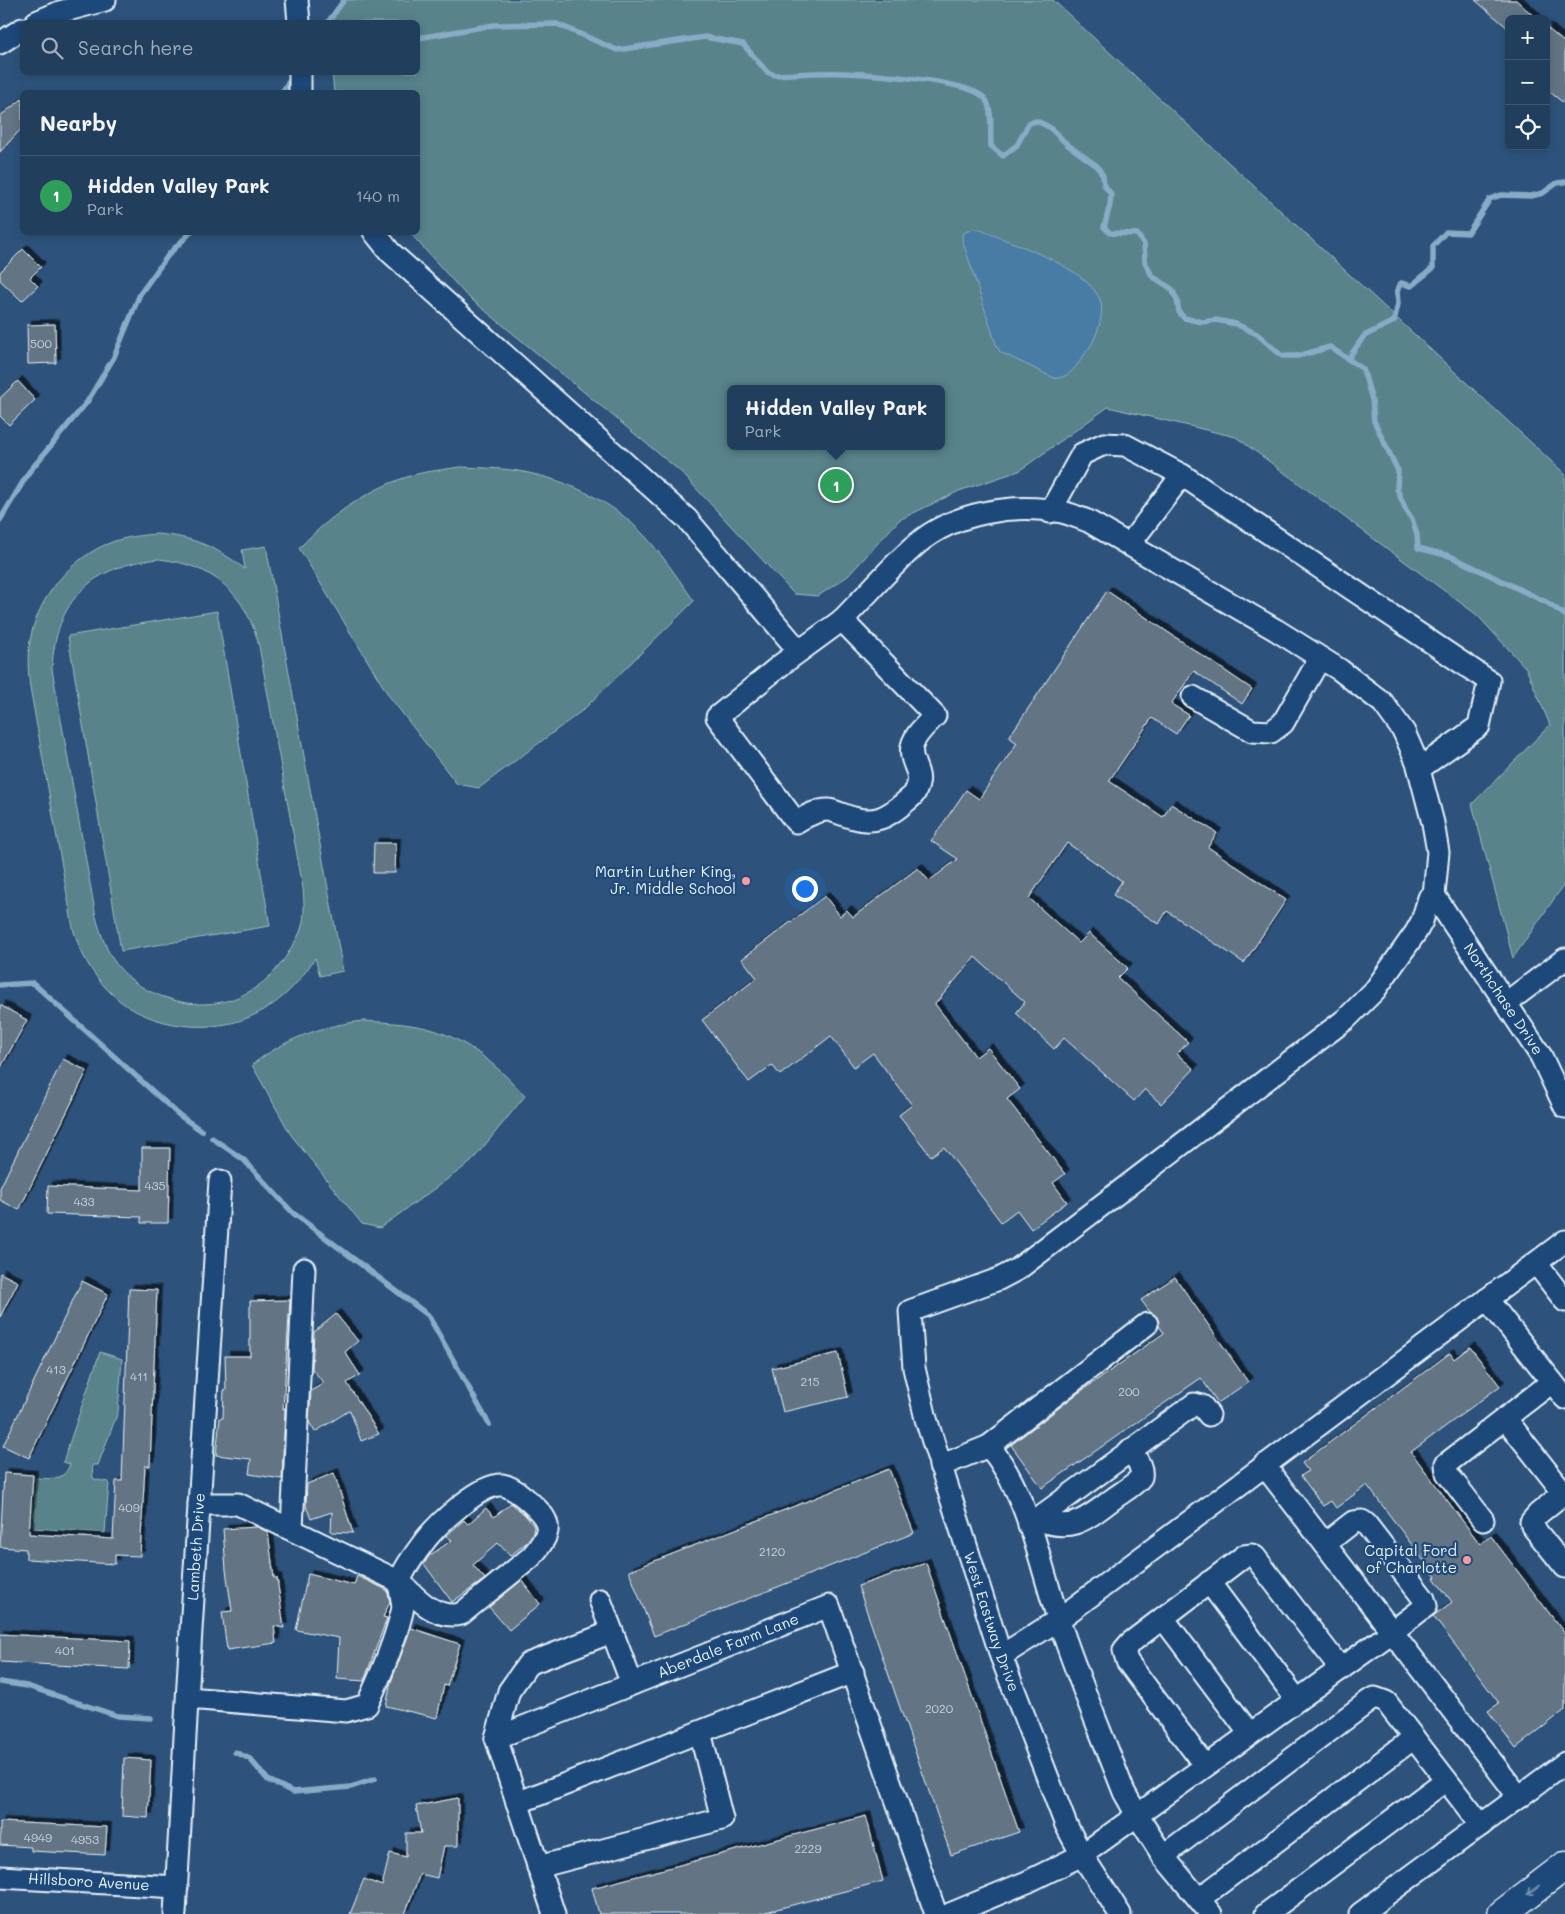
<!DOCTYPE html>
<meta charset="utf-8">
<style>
body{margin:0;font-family:Mali,sans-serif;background:#2a4563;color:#f1f3f6}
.controls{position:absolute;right:15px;top:15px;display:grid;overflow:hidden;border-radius:8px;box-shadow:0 2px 8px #0003}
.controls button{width:45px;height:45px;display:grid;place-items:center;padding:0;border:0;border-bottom:1px solid #3f5772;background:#223e5d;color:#f1f3f6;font:25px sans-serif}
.you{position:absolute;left:804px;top:888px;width:18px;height:18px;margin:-12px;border:4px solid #fff;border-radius:50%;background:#1a73e8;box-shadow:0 0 0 8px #1a73e833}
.badge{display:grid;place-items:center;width:32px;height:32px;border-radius:50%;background:#ff9aa2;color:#fff;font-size:16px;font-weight:700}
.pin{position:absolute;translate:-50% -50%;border:2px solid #fff;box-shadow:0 1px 5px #0006}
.popup{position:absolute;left:727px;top:385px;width:218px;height:65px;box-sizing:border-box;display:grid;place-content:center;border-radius:8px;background:#223e5d;filter:drop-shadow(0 1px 4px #0005);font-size:16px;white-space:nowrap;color:#a2aebc}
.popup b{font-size:19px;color:#f1f3f6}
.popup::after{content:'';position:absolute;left:50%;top:100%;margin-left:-10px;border:10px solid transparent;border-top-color:#223e5d}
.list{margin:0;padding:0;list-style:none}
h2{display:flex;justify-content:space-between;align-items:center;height:65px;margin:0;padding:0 20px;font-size:21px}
h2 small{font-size:16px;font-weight:400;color:#a2aebc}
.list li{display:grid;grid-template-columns:32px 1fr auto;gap:15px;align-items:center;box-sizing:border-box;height:80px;padding:0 20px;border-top:1px solid #3f5772}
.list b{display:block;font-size:19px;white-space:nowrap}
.list p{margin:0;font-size:16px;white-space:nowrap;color:#a2aebc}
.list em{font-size:16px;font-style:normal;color:#a2aebc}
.icon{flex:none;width:28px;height:28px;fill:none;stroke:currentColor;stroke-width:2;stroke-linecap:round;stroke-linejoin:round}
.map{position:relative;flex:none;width:1565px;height:1914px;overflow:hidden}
.search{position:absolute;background:#223e5d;box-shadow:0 2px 8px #0003;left:20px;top:20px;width:400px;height:55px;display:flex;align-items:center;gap:12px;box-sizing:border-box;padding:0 18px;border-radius:8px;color:#a2aebc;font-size:19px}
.panel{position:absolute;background:#223e5d;box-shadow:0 2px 8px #0003;left:20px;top:90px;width:400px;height:145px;border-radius:8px}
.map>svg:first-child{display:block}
.green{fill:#58838a;stroke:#a0bac1;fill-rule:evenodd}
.water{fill:#487ca5;stroke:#88abc6}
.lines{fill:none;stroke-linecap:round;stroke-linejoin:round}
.stream{stroke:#88abc6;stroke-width:5.5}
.building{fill:#647584;stroke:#e8f1f8;filter:url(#shadow)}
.minor-casing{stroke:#e8f1f8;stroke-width:25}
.major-casing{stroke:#e8f1f8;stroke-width:31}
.minor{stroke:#1f4a7a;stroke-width:21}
.major{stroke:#1f4a7a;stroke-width:28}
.oneway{stroke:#6f8dac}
.poi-dot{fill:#ff9aa2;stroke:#1f4a7a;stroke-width:2}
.labels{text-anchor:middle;stroke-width:4.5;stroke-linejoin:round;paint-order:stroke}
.number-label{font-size:12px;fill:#c7d2db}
.poi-label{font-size:15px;fill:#e8f1f8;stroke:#1f4a7a;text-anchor:end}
.street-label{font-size:15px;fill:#e8f1f8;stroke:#1f4a7a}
</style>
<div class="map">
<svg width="1565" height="1914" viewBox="0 0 1565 1914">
<defs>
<filter id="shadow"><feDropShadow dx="4.5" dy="-4.5" stdDeviation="0" flood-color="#0009"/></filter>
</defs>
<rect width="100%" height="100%" fill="#2d537c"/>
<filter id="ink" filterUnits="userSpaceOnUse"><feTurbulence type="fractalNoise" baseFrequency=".02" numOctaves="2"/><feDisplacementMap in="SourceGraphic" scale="10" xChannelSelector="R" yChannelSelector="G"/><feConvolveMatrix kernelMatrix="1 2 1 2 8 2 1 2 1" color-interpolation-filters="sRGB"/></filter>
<g filter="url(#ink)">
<g class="green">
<path d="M343 0H1053L1565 474V883L1513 958 1472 804 1550 725 1526 668 1477 615 1236 437 1108 407 1019 471 959 491 899 520 848 576 818 596 794 594 681 472 465 294 410 233 418 232V92H334L332 73 418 72V22H334V11ZM731 389H941V446H731Z"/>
<path d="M460 467C484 468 509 468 533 474 571 482 613 503 640 531 661 552 677 577 694 601L583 710 479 788 457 784 389 696 299 548C333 513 377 482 426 472 437 470 449 469 460 467Z"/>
<path d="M157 534C194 537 216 547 245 569L242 550 266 546 343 971 320 976 315 958C300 981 284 1000 258 1013 216 1036 150 1029 114 996 94 978 80 954 73 928L30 687C28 671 27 656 30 641 37 598 71 557 112 542 126 537 142 535 157 534ZM159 559C213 565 246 593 259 646L303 888C304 901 305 914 302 926 300 934 295 942 290 950 264 995 217 1015 167 998 147 992 131 982 117 965 106 951 101 934 96 917L52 669C55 600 92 565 159 559Z"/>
<polygon points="217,611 270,926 121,951 68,636"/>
<path d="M364 1021C382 1022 400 1023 417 1026 462 1034 496 1064 525 1096L471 1162 380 1228 362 1224 291 1135 252 1065C284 1039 323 1025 364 1021Z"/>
<path d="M100 1352 122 1359 118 1412 98 1465H92L93 1478 97 1480 109 1482 105 1533 33 1528 36 1478C52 1479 64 1481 70 1464L63 1462Z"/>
</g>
<path class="water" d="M973 229 981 230C1014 244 1078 264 1097 294 1108 308 1097 338 1087 351 1078 363 1071 379 1054 378L1000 352 996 344 962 239 963 233Z"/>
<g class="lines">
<g class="stream">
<polyline points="328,22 344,0"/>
<path d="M418 38 494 25 557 24 617 50 705 37 743 44 767 72 775 75C798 74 821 72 844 73 868 74 975 80 986 100 993 112 990 132 991 146L1003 156 1017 145 1029 123 1037 121 1049 127 1068 145 1097 166 1103 176 1104 185 1111 194 1110 205 1104 227 1110 233 1137 234 1144 244 1145 262 1152 276 1172 289 1177 300 1179 312 1184 318 1202 322 1216 320 1236 324 1257 334 1282 356H1298L1330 347 1363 369 1372 400 1374 421 1398 471 1397 489 1406 510 1412 519 1417 535 1418 548 1450 556 1548 603 1565 615"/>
<polyline points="282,92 293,76"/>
<polyline points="1348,359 1364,336 1394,321 1398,304 1397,291 1401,283 1411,286 1433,268 1433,246 1446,232 1468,233 1490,199 1501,195 1531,196 1543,193 1557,183 1565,182"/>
<polyline points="0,520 29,472 87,402 114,357 140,294 169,254 191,232"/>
<polyline points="0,985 33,983 179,1115 202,1131"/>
<polyline points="212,1138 244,1160 293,1213 428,1315 489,1424"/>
<polyline points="0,1682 27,1686 118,1716 151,1718"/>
<polyline points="235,1752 250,1759 268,1780 293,1792 351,1787 375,1779"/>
</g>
</g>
<g class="building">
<polygon points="1475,0 1516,0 1537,19 1509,19 1509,29"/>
<polygon points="1546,27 1565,43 1565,104 1546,89"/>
<polygon points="22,99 22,128 0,152 0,116"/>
<polygon points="23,249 41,267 30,278 38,286 22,301 0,280 0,272"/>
<polygon points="55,324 56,363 28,364 27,325"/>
<polygon points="18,381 35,400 9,425 0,416 0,398"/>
<polygon points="1107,591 1252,689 1242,704 1194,671 1171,704 1189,715 1176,734 1152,718 1109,781 1163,817 1171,804 1217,833 1208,847 1286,900 1244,963 1167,911 1159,924 1113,895 1122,881 1067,843 1029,898 1079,943 1089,933 1128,968 1118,978 1188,1042 1177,1054 1194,1069 1161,1104 1145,1089 1134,1101 1064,1038 1054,1049 1016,1013 1025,1002 975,957 935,1004 976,1057 988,1048 1020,1089 1007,1099 1065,1174 1053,1183 1067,1202 1031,1229 1017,1210 1001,1222 944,1147 931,1156 899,1115 912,1105 873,1053 854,1067 831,1036 780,1075 772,1065 749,1082 702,1020 757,978 742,959 825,896 840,916 847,910 853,917 918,868 929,881 958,859 931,841 966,790 979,799 1017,743 1009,737"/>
<polygon points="374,843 396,843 395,873 373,873"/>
<polygon points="0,1005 27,1020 0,1069"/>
<polygon points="63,1059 87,1071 19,1210 0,1200 0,1188"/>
<polygon points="142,1148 170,1148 168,1223 141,1223 141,1217 47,1214 48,1186 142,1190"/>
<polygon points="0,1273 18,1282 0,1317"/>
<polygon points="1175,1277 1248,1382 1218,1403 1201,1378 1042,1488 1011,1445 1077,1394 1164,1333 1159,1326 1157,1317 1150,1312 1141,1300"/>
<polygon points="82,1281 108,1294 29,1458 3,1446"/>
<polygon points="129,1289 157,1290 150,1466 145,1466 140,1556 115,1555 115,1564 26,1559 26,1549 0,1547 4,1473 33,1475 29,1534 113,1539 116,1481 122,1481"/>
<polygon points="290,1300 283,1409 285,1408 282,1479 249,1474 251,1459 216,1455 220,1418 223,1418 224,1390 226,1390 225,1356 250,1356 250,1301"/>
<polygon points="336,1314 358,1341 345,1352 360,1375 347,1383 379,1434 361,1441 350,1410 315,1432 309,1422 311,1391 324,1383 312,1369 314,1332"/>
<polygon points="1470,1347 1500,1386 1411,1452 1480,1544 1491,1536 1565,1634 1565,1710 1516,1748 1488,1711 1499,1703 1433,1616 1452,1602 1434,1578 1436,1577 1367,1485 1336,1508 1331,1501 1323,1506 1301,1476 1308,1471 1302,1463 1450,1353 1454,1359"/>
<polygon points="838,1353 848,1397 783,1412 772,1368"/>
<polygon points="889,1469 914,1533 654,1636 629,1571"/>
<polygon points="334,1473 345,1508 353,1533 331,1532 332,1512 311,1519 306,1506 307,1484"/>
<polygon points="511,1503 525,1515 534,1526 533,1533 526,1543 510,1556 498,1543 473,1565 485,1579 452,1602 424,1564 429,1556 452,1540 446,1536 464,1520 468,1524 486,1508 494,1517"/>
<polygon points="257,1527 268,1532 274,1578 277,1578 284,1628 274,1626 276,1643 227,1650 222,1612 232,1611 226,1570 223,1529"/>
<polygon points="926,1563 1019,1832 951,1855 858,1586"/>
<polygon points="308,1574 354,1585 357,1576 387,1590 390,1602 383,1617 387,1618 364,1681 337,1679 339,1638 296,1630"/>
<polygon points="522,1580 540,1604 509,1630 489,1607"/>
<polygon points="411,1628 460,1644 447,1686 444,1685 437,1718 386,1706 391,1682"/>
<polygon points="0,1634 130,1641 129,1669 0,1662"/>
<polygon points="124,1758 151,1760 148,1818 122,1816"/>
<polygon points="458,1798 458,1846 444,1846 437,1878 420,1874 405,1914 350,1914 364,1879 382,1886 390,1853 406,1857 406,1833 421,1833 416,1806"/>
<polygon points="866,1816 883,1881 758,1914 599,1914 592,1888"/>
<polygon points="0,1822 107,1827 105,1855 31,1851 31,1847 0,1845"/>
</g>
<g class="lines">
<defs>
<g id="minor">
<polyline points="297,0 299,22"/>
<polyline points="36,22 60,12 105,0"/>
<polyline points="0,43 22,29"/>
<polyline points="300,92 300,72"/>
<polyline points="374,232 390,252 687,519 799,651"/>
<polyline points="1182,475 1489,681 1479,726 1419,769"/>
<polyline points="1050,512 1082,454 1104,444 1125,445 1182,475 1129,545"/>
<path id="s1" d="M842 620C867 595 890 567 917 544 954 512 1015 503 1062 512 1071 514 1079 518 1088 521L1276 630 1340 670 1383 703 1404 732 1417 762 1433 823 1438 852 1434 895 1429 898 1422 921 1416 932 1375 990 1346 1019 1018 1269 999 1279 910 1311 914 1368 926 1419 1001 1656 1066 1825 1082 1855 1120 1914"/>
<path d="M842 620 935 716C926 725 915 734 912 746 908 765 927 772 914 794 911 798 906 801 903 804 887 817 875 824 854 818 845 816 836 811 828 810 816 810 805 817 796 822L717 717 782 664Z"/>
<polyline points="1193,697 1252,731 1271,732 1283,723 1320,658"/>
<path id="s2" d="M1434 895 1541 1056 1565 1107"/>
<polyline points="1506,1003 1565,959"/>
<polyline points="1536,1263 1565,1301"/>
<polyline points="1487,1299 1565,1398"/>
<polyline points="1505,1418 1564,1493"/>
<path d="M989 1446C1029 1495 1039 1563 1059 1621 1078 1679 1102 1735 1124 1792L1137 1815 1163 1856 1211 1914"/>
<polyline points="1264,1465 1519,1797"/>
<polyline points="940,1466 989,1446 1147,1324"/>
<polyline points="1565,1492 1538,1514 1531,1522 1532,1526 1565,1567"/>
<path d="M1036 1519C1072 1533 1085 1520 1113 1499 1122 1492 1134 1486 1141 1477 1143 1466 1136 1459 1130 1450"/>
<polyline points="1483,1520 1447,1473 1446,1464 1552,1382"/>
<polyline points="1029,1525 1194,1404 1202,1406 1209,1415"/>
<polyline points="292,1529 304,1269"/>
<polyline points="1209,1582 1297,1700"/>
<polyline points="600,1600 632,1684"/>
<polyline points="1163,1618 1250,1734"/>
<polyline points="1001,1656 1058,1620 1565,1241"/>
<path d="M188 1698 346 1711 367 1705C381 1675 394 1644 402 1612 405 1602 398 1591 400 1582 402 1570 419 1549 426 1539 439 1523 481 1483 502 1485 510 1486 519 1493 525 1498 552 1521 555 1529 531 1557L461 1614C436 1620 416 1598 400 1582L238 1504H199"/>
<polyline points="496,1738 509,1691 528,1664 612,1632"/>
<polyline points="1205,1766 1127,1661 1124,1650 1130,1643 1244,1556 1252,1555 1255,1557 1341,1669"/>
<polyline points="517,1803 853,1672"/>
<polyline points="1163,1856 1369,1701 1375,1698 1386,1702 1481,1825"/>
<polyline points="538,1867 722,1819 700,1732"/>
<path id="s3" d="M0 1877 177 1887"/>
<polyline points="1199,1899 1414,1738"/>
<path id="s4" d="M175 1914 191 1630 220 1181"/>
<path id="s5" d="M554 1914 496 1738 829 1606 936 1914"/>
<polyline points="950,1914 1027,1882 1082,1855 1392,1632 1426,1606 1424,1599 1366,1524 1362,1521 1353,1522 1325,1544"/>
<polyline points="1266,1914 1446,1780"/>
<polyline points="1360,1914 1565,1763"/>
</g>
<polyline id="major" points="1502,1914 1565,1866"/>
</defs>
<use href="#minor" class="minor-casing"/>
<use href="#major" class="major-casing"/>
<use href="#minor" class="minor"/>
<use href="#major" class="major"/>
</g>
<defs><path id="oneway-shaft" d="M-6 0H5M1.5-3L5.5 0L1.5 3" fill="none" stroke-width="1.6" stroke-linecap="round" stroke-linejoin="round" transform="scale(1.25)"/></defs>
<use class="oneway" href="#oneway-shaft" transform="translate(1533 1890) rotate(143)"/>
</g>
<g class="poi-dot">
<circle cx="746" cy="881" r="5"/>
<circle cx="1467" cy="1560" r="5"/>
</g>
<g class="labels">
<g class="number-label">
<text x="41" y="348">500</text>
<text x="155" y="1190">435</text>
<text x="84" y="1206">433</text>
<text x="56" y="1374">413</text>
<text x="139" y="1381">411</text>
<text x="810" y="1386">215</text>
<text x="1129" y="1396">200</text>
<text x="129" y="1512">409</text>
<text x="772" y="1556">2120</text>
<text x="65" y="1655">401</text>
<text x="939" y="1713">2020</text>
<text x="38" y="1842">4949</text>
<text x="85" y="1844">4953</text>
<text x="808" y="1853">2229</text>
</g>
<g class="poi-label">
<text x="736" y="877">Martin Luther King,<tspan x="736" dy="17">Jr. Middle School</tspan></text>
<text x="1457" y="1556">Capital Ford<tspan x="1457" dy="17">of Charlotte</tspan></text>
</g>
<g class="street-label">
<text dy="5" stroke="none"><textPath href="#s2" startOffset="125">Northchase Drive</textPath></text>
<text dy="5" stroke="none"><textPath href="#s4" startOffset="368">Lambeth Drive</textPath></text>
<text dy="5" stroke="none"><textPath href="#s1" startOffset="1844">West Eastway Drive</textPath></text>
<text dy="5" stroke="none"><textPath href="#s5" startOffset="435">Aberdale Farm Lane</textPath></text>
<text dy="5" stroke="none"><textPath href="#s3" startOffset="89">Hillsboro Avenue</textPath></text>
</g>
</g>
</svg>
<div class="controls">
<button>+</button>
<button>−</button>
<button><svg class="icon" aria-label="locate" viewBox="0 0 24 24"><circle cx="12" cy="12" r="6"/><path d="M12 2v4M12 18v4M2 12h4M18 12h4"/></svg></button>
</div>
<div class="you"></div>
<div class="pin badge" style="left:836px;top:485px;background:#2e9e5b">1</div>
<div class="popup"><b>Hidden Valley Park</b>Park</div>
<div class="search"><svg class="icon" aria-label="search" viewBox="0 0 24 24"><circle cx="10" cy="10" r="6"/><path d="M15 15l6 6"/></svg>Search here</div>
<section class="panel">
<h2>Nearby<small></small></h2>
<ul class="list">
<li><span class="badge" style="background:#2e9e5b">1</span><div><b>Hidden Valley Park</b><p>Park</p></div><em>140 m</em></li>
</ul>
</section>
</div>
